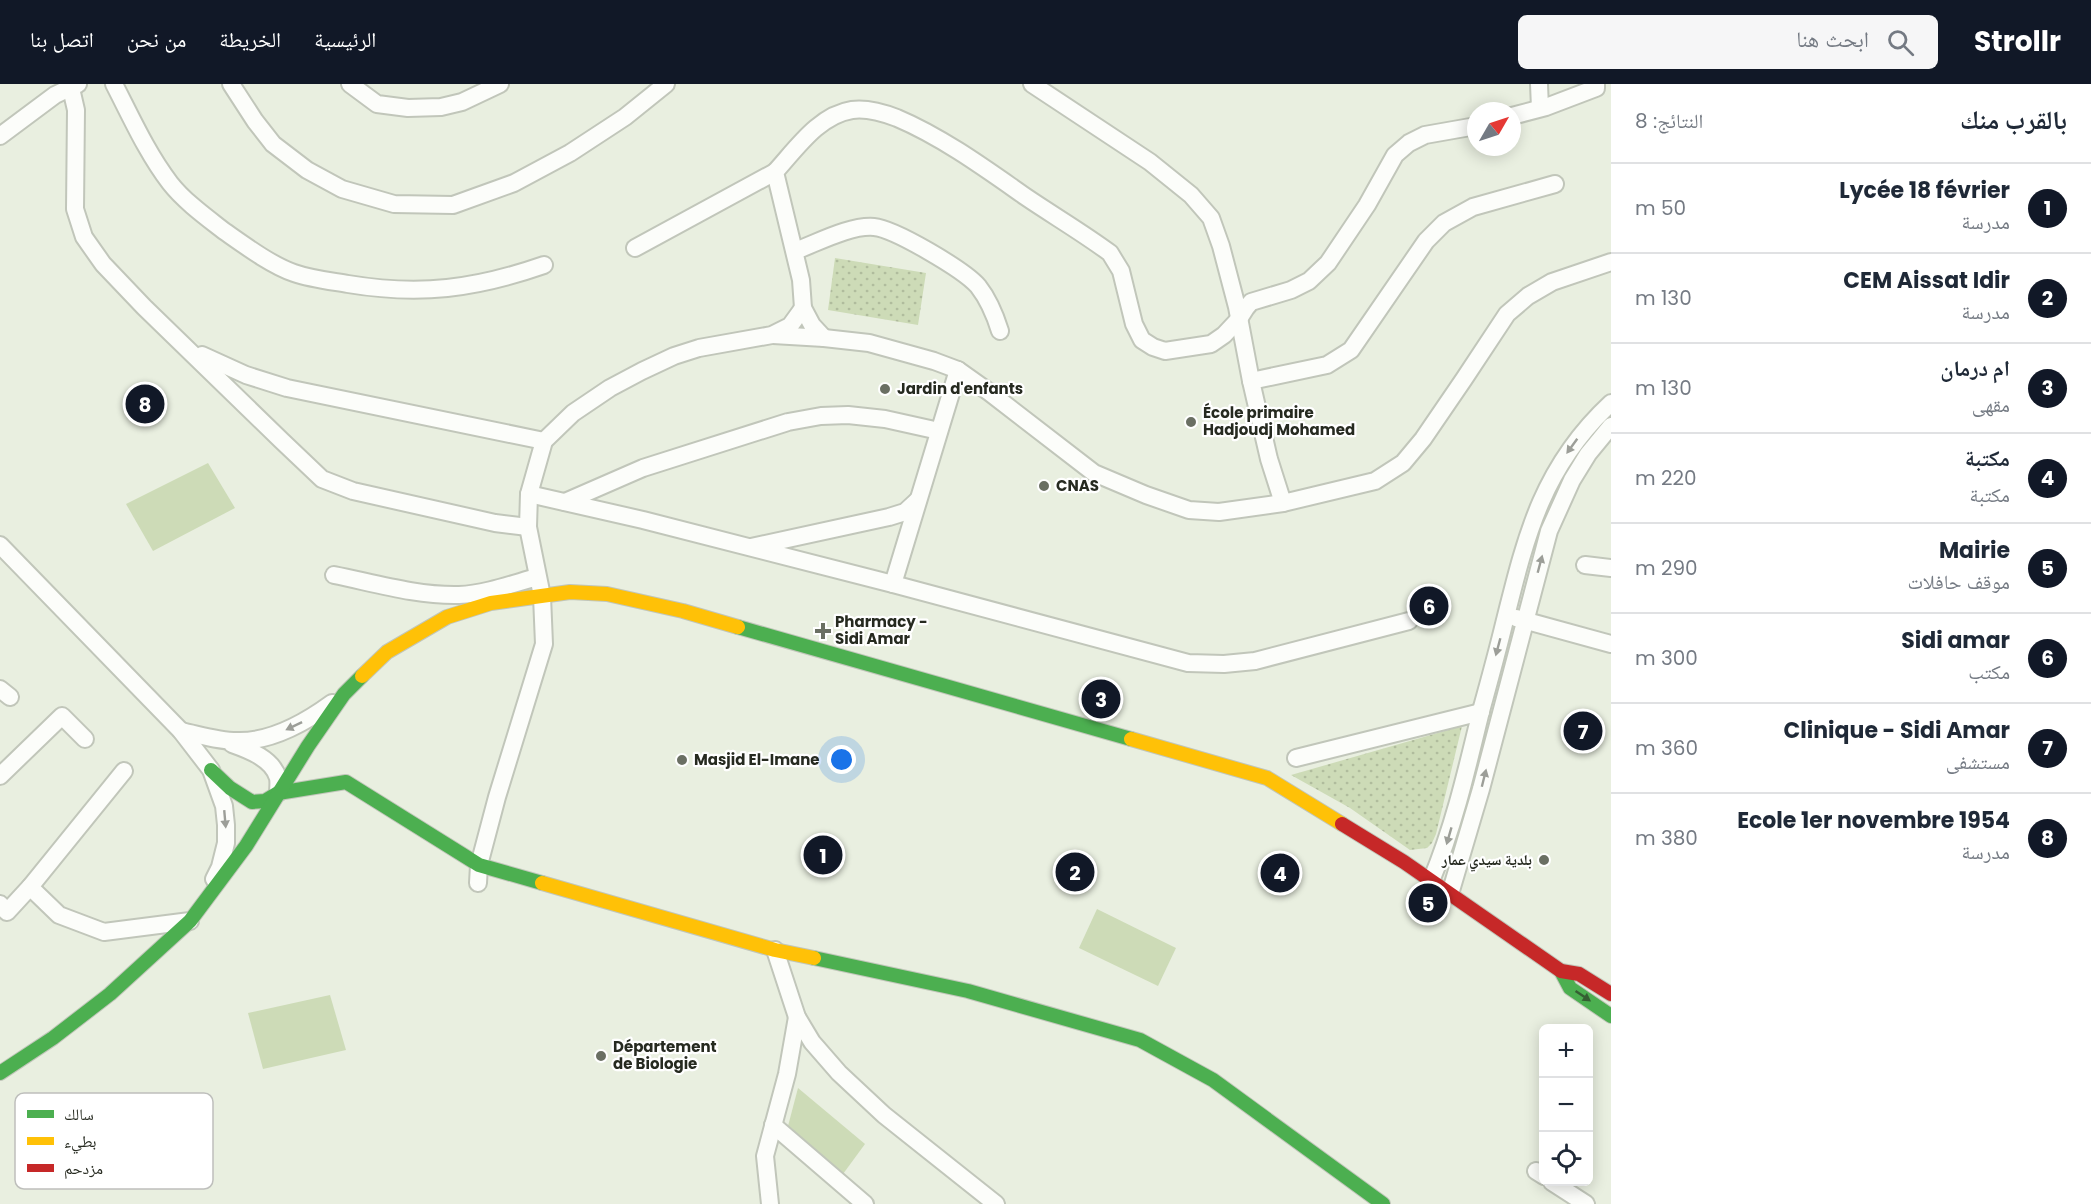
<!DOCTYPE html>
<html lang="ar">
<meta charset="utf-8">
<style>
body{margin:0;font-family:Poppins,"Noto Naskh Arabic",sans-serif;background:#f6f6f7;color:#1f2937;direction:rtl}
.controls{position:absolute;right:18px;bottom:18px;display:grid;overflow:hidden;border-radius:9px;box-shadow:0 3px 15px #0003}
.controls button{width:54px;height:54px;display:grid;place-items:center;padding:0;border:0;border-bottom:2px solid #e0e1e3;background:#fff;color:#1f2937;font:30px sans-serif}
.compass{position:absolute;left:1467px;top:18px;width:54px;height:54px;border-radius:50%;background:#fff;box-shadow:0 3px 15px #0003;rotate:51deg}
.you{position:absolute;left:842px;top:676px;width:21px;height:21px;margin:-15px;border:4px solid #fff;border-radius:50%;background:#1a73e8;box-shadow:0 0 0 9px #1a73e833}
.badge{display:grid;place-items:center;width:39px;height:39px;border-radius:50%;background:#111827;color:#fff;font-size:20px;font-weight:700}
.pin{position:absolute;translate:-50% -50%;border:3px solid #fff;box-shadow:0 2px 6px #0006}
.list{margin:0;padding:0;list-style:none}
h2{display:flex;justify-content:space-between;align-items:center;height:78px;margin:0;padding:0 24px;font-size:26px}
h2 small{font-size:20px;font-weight:400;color:#747a83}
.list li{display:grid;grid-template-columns:39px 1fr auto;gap:18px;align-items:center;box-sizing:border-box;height:90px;padding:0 24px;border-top:2px solid #e0e1e3}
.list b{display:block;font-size:22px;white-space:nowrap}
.list p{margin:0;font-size:20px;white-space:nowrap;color:#747a83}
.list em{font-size:20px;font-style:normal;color:#747a83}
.icon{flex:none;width:33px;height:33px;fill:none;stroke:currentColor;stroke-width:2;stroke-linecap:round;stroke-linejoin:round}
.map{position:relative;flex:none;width:1611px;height:1120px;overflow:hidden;direction:ltr}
header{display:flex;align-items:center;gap:36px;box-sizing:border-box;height:84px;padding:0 30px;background:#111827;color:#fff}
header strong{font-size:28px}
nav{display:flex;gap:33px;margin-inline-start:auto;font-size:21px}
.search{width:420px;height:54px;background:#f6f6f7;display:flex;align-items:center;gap:15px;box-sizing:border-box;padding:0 21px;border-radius:9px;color:#747a83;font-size:22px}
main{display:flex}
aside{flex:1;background:#fff}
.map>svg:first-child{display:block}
.park{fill:url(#park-dots)}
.garden{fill:#cddbb7}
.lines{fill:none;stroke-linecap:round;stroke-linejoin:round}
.street-casing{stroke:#c1c6ba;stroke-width:20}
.fast-casing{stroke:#c1c6ba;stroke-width:16}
.slow-casing{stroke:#c1c6ba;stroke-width:16}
.jam-casing{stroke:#c1c6ba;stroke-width:16}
.street{stroke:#fcfdfa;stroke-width:16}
.fast{stroke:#4caf50;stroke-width:14}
.slow{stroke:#ffc107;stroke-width:14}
.jam{stroke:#c62828;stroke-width:14}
.oneway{fill:#9c9e98}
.oneway2{fill:#355f33}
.poi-dot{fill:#6a6f63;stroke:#fff;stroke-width:2}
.labels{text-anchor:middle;stroke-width:4.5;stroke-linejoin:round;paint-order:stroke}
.poi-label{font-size:15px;font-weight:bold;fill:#262a20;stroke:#fff;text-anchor:start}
.key{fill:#fff;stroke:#bebfbc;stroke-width:1.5}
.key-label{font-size:16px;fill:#262a20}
</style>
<header>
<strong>Strollr</strong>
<div class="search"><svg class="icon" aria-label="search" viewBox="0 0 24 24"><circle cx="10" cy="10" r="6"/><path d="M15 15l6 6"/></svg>ابحث هنا</div>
<nav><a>الرئيسية</a><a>الخريطة</a><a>من نحن</a><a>اتصل بنا</a></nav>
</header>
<main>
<aside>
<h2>بالقرب منك<small>النتائج: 8</small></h2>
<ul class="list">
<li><span class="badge">1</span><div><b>Lycée 18 février</b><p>مدرسة</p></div><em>50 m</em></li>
<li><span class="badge">2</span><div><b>CEM Aissat Idir</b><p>مدرسة</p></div><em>130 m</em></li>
<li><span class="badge">3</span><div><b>ام درمان</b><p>مقهى</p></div><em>130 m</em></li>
<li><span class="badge">4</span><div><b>مكتبة</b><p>مكتبة</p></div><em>220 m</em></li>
<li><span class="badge">5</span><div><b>Mairie</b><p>موقف حافلات</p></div><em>290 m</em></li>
<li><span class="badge">6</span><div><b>Sidi amar</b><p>مكتب</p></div><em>300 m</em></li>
<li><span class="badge">7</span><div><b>Clinique - Sidi Amar</b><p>مستشفى</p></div><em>360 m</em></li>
<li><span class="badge">8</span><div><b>Ecole 1er novembre 1954</b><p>مدرسة</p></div><em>380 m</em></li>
</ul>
</aside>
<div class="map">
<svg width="1611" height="1120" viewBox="0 0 1611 1120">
<defs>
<pattern id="park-dots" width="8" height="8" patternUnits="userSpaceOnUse" patternTransform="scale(1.5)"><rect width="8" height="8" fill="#cddbb7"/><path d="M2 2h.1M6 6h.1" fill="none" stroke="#b0bc9d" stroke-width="1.8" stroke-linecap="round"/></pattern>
</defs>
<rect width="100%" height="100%" fill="#e9efe0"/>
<g class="park">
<polygon points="835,174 926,189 918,241 828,226"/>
<polygon points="1462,642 1436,750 1432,759 1427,764 1410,766 1350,724 1291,691"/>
</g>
<g class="garden">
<polygon points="208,379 235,424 153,467 126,420"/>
<polygon points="1097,825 1176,864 1158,902 1079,864"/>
<polygon points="330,911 346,966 263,985 248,929"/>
<polygon points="798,1004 865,1060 843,1090 788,1042"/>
</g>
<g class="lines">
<defs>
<g id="street">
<polyline points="70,0 76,26 75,125 84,153 103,180 144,223 282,357 322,395 353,407 495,439 528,443"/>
<path d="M114 0C131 33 147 69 170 99 184 117 206 133 224 147 244 161 271 181 294 189 311 195 330 197 348 200 420 212 475 205 544 181"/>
<polyline points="231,0 255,37 273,60 307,86 342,105 394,120 453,121 514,99 570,69 625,33 666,0"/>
<polyline points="350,0 377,20 408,24 441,23 462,18 500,0"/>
<polyline points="1032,0 1150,78 1191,111 1211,134 1221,162 1237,223 1251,297 1269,375 1283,419 1375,397 1403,379 1423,355 1464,295 1507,230 1528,212 1552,198 1611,178"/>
<polyline points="1539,0 1540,24"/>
<polyline points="1512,32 1546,23 1596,4 1596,0"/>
<polyline points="0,52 55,11 78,0"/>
<polyline points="635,164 775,88"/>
<path d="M795 167C817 159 850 141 874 143 895 145 964 186 978 202 989 216 995 231 1000 247"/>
<path d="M803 224 801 196 775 88C796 65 819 31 852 26 866 24 884 29 897 34 942 53 986 85 1026 113 1054 132 1083 149 1110 169L1121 187 1134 240 1142 256 1153 263 1165 267 1211 260 1224 251 1239 235 1246 224 1251 218 1291 206 1309 197 1328 179 1367 121 1395 71 1409 59 1425 51 1476 42"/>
<polyline points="773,251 824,254 869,259 934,277 958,286 989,308 1094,389 1146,411 1189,426 1219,428 1283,419"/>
<polyline points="202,271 246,291 287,304 544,357"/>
<polyline points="1251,297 1327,281 1351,266 1426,157 1444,139 1473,123 1555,100"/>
<polyline points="529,410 643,436 893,500 1188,579 1224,580 1255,577 1409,537"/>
<polyline points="565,418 643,384 788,338 821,332 848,331 885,335 939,347"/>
<polyline points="0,461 181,647 211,686 224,722 226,741 226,759 220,783 214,795"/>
<polyline points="751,463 889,433 905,428 918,416"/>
<polyline points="1585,481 1611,484"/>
<path d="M334 491C374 499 417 512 459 511 485 510 512 500 537 493"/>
<polyline points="893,500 958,286"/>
<polyline points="1516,534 1611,560"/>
<polyline points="0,605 10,613"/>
<path d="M181 647C200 651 218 657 237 657 271 658 306 638 332 619"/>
<path d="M232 660C249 666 273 675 278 694 279 699 278 705 278 709"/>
<polyline points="1296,674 1481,628"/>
<polyline points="0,692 62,632 85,655"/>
<path d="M1431 797C1454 742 1467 685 1481 627 1489 598 1497 569 1504 540 1526 452 1542 383 1611 319"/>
<polyline points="478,799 479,781 497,713 544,560 542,512 528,443 529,410 544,357 573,329 610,304 642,287 674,272 699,264 772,251 790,242 803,224 812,241 824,254"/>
<polyline points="30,803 59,831 104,848 190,837"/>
<polyline points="1450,810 1481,705 1549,447 1572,396 1588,370 1611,342"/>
<polyline points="0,820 7,828 30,803 124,687"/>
<polyline points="775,866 797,933 812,958 839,989 884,1031 996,1120"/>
<polyline points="773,1041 865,1120"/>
<polyline points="1536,1087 1544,1092"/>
<polyline points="1552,1098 1586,1120"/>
<polyline points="770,1120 765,1072 787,990 797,933"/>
</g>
<g id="fast">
<polyline points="738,543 1131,655"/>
<polyline points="211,686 230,704 252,718 265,717 278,709 346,698 479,781 542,799"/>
<polyline points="814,874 968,907 1140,956 1213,996 1383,1120"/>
<polyline points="1561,887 1570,904 1611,932"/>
<polyline points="0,989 53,954 110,910 190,837 246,762 308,662 344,610 362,592"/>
</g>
<g id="slow">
<polyline points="362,592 387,568 447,533 491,519 570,508 607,510 683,527 738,543"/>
<polyline points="1131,655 1267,694 1342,740"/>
<polyline points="542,799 775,866 814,874"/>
</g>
<polyline id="jam" points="1342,740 1404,778 1561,887 1579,890 1611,910"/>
</defs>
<use href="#street" class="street-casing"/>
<use href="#fast" class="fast-casing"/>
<use href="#slow" class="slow-casing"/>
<use href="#jam" class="jam-casing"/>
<use href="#street" class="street"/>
<use href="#fast" class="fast"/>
<use href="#slow" class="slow"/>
<use href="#jam" class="jam"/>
</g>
<defs><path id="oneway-solid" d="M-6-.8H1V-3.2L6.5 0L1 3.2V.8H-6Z" transform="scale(1.5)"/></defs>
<g class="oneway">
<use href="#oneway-solid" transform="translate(1572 362) rotate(126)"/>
<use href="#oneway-solid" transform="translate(1540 480) rotate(-75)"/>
<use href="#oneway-solid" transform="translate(1498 563) rotate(105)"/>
<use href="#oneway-solid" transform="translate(294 642) rotate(154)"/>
<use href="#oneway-solid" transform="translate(1484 694) rotate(-76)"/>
<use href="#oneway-solid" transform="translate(225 735) rotate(85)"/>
<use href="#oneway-solid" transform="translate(1449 752) rotate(106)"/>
</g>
<use class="oneway2" href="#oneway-solid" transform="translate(1583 912) rotate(34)"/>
<g class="poi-dot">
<circle cx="885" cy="305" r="6"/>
<circle cx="1191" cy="338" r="6"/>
<circle cx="1044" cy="402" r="6"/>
<path d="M820 538h6v6h6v6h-6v6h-6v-6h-6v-6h6z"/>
<circle cx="682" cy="676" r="6"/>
<circle cx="1544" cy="776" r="6"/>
<circle cx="601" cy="972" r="6"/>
</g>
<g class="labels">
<g class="poi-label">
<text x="897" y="310">Jardin d'enfants</text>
<text x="1203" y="334">École primaire<tspan x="1203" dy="17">Hadjoudj Mohamed</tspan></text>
<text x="1056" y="407">CNAS</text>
<text x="835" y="543">Pharmacy -<tspan x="835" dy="17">Sidi Amar</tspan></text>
<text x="694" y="681">Masjid El-Imane</text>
<text x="1532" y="781" text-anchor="end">بلدية سيدي عمار</text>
<text x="613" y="968">Département<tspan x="613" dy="17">de Biologie</tspan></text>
</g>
</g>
<rect x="15" y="1009" width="198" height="96" rx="9" class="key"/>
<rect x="27" y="1026" width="27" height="8" fill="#4caf50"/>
<rect x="27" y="1053" width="27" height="8" fill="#ffc107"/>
<rect x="27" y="1080" width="27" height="8" fill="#c62828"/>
<g class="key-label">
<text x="64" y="1036">سالك</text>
<text x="64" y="1063">بطيء</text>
<text x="64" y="1090">مزدحم</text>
</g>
</svg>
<div class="controls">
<button>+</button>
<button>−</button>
<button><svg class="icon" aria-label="locate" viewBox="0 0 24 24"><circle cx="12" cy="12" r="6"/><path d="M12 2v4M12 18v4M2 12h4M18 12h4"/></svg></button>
</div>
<svg class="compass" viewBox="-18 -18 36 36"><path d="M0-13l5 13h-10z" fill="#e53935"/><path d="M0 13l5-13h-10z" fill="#747a83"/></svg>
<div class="you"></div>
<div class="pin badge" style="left:823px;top:771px">1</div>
<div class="pin badge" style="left:1075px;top:788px">2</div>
<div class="pin badge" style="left:1101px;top:615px">3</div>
<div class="pin badge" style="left:1280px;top:789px">4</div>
<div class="pin badge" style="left:1428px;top:819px">5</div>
<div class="pin badge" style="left:1429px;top:522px">6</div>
<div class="pin badge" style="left:1583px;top:647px">7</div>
<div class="pin badge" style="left:145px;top:320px">8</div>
</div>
</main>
